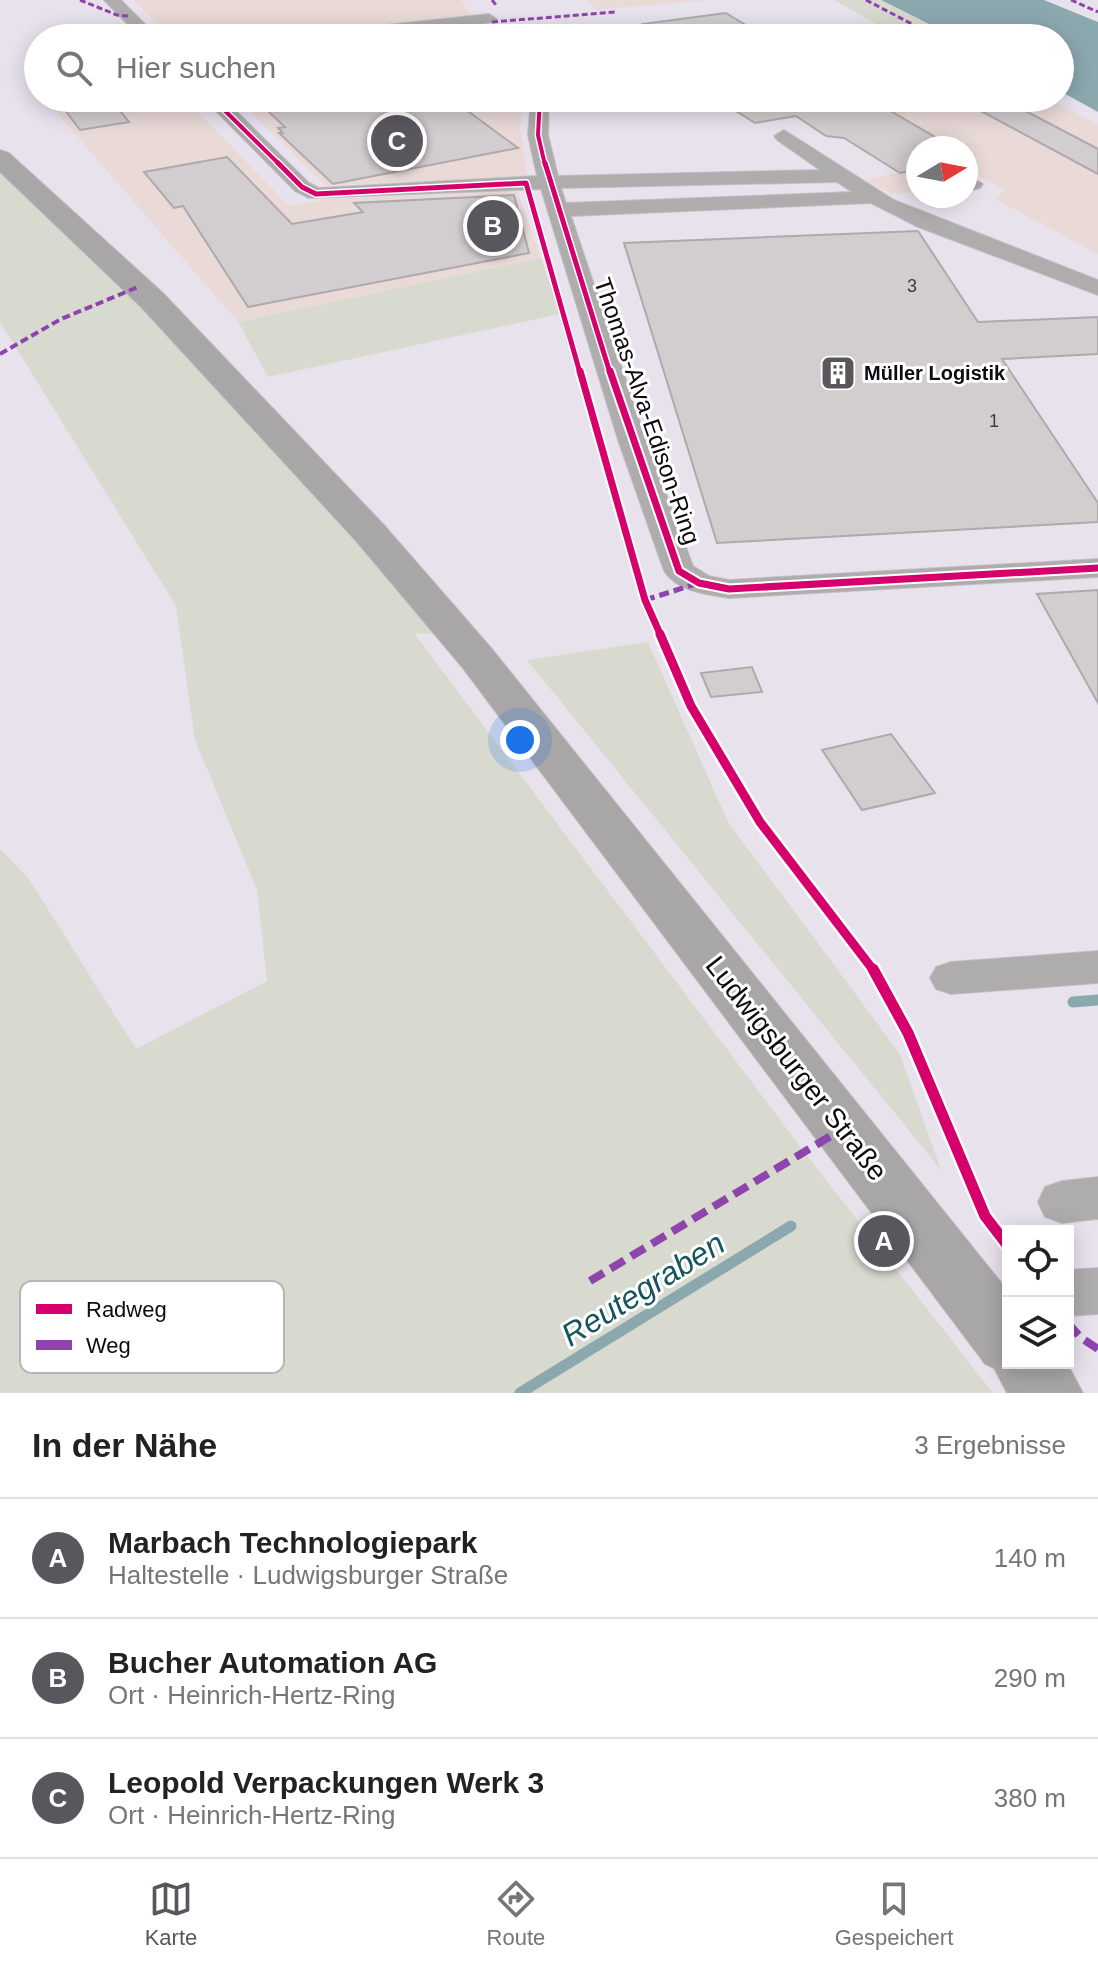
<!DOCTYPE html>
<html lang="de">
<meta charset="utf-8">
<style>
body{margin:0;font-family:Arial,sans-serif;background:#f2f2f2;color:#222}
.controls{position:absolute;right:24px;bottom:24px;display:grid;overflow:hidden;border-radius:0px;box-shadow:0 4px 20px #0003}
.controls button{width:72px;height:72px;display:grid;place-items:center;padding:0;border:0;border-bottom:2px solid #e0e0e0;background:#fff;color:#222;font:40px sans-serif}
.compass{position:absolute;left:906px;top:136px;width:72px;height:72px;border-radius:50%;background:#fff;box-shadow:0 4px 20px #0003;rotate:80deg}
.you{position:absolute;left:520px;top:740px;width:28px;height:28px;margin:-20px;border:6px solid #fff;border-radius:50%;background:#1a73e8;box-shadow:0 0 0 12px #1a73e833}
.badge{display:grid;place-items:center;width:52px;height:52px;border-radius:50%;background:#5a565d;color:#fff;font-size:26px;font-weight:700}
.pin{position:absolute;translate:-50% -50%;border:4px solid #fff;box-shadow:0 2px 8px #0006}
.list{margin:0;padding:0;list-style:none}
h2{display:flex;justify-content:space-between;align-items:center;height:104px;margin:0;padding:0 32px;font-size:34px}
h2 small{font-size:26px;font-weight:400;color:#767676}
.list li{display:grid;grid-template-columns:52px 1fr auto;gap:24px;align-items:center;box-sizing:border-box;height:120px;padding:0 32px;border-top:2px solid #e0e0e0}
.list b{display:block;font-size:30px;white-space:nowrap}
.list p{margin:0;font-size:26px;white-space:nowrap;color:#767676}
.list em{font-size:26px;font-style:normal;color:#767676}
.icon{flex:none;width:44px;height:44px;fill:none;stroke:currentColor;stroke-width:2;stroke-linecap:round;stroke-linejoin:round}
.map{position:relative;flex:none;width:1098px;height:1393px;overflow:hidden}
.search{position:absolute;background:#fff;box-shadow:0 4px 20px #0003;left:24px;right:24px;top:24px;height:88px;display:flex;align-items:center;gap:20px;box-sizing:border-box;padding:0 28px;border-radius:44px;color:#767676;font-size:30px}
.sheet{height:464px;background:#fff}
nav{display:flex;justify-content:space-around;align-items:center;box-sizing:border-box;height:112px;border-top:2px solid #e0e0e0;background:#fff;font-size:22px;color:#767676}
nav a{display:grid;justify-items:center;gap:4px}
nav .on{color:#5a565d}
.map>svg:first-child{display:block}
.industrial{fill:#e9dad8}
.green{fill:#d9dacf}
.water{fill:#8ca8af}
.lines{fill:none;stroke-linecap:round;stroke-linejoin:round}
.stream{stroke:#8ca8af;stroke-width:11}
.building{fill:#d2cdcf;stroke:#afa9ac;stroke-width:2}
.minor-casing{stroke:#c5c0c9;stroke-width:2}
.major-casing{stroke:#c5c0c9;stroke-width:2}
.minor{fill:#aeacac;fill-rule:evenodd}
.major{fill:#a8a6a6;fill-rule:evenodd}
.quiet-far3{stroke:#8e44ad;stroke-width:3;stroke-dasharray:6 3;stroke-linecap:butt}
.quiet-far2{stroke:#8e44ad;stroke-width:4;stroke-dasharray:8 4;stroke-linecap:butt}
.quiet-far1{stroke:#8e44ad;stroke-width:5;stroke-dasharray:10 5;stroke-linecap:butt}
.quiet{stroke:#8e44ad;stroke-width:8;stroke-dasharray:16 8;stroke-linecap:butt}
.cycleway-far4-casing{stroke:#fff;stroke-width:7}
.cycleway-far3-casing{stroke:#fff;stroke-width:8}
.cycleway-far2-casing{stroke:#fff;stroke-width:11}
.cycleway-far1-casing{stroke:#fff;stroke-width:14}
.cycleway-casing{stroke:#fff;stroke-width:16}
.cycleway-far4{stroke:#d6006c;stroke-width:4}
.cycleway-far3{stroke:#d6006c;stroke-width:5}
.cycleway-far2{stroke:#d6006c;stroke-width:7}
.cycleway-far1{stroke:#d6006c;stroke-width:9}
.cycleway{stroke:#d6006c;stroke-width:11}
.labels{text-anchor:middle;stroke-width:6;stroke-linejoin:round;paint-order:stroke}
.far-number-label{font-size:18px;fill:#3f3c41}
.far-poi-label{font-size:20px;font-weight:bold;fill:#0d0a10;stroke:#fff;text-anchor:start}
.street-label{font-size:24px;fill:#0d0a10;stroke:#fff}
.near-street-label{font-size:28px;fill:#0d0a10;stroke:#fff}
.near-water-label{font-size:32px;font-style:italic;fill:#17555c;stroke:#fff}
.key{fill:#fff;stroke:#b6b6b7;stroke-width:2}
.key-label{font-size:22px;fill:#0d0a10}
</style>
<div class="map">
<svg width="1098" height="1393" viewBox="0 0 1098 1393">
<rect width="100%" height="100%" fill="#e8e2ed"/>
<g class="industrial">
<polygon points="133,0 461,0 487,38 175,38"/>
<polygon points="587,0 710,0 595,10"/>
<polygon points="44,98 184,98 289,206 327,199 517,191 541,258 238,322"/>
<polygon points="237,98 525,98 520,126 528,179 325,185"/>
<polygon points="716,98 1048,98 1098,125 1098,254 995,199 1005,191 966,169 966,148 918,148 918,192 891,194 865,180 899,172 844,138 826,136 796,116 755,123"/>
</g>
<g class="green">
<path d="M834 0H881L953 36C913 52 868 18 834 0Z"/>
<polygon points="0,165 84,240 361,535 438,634 414,633 805,1153 993,1393 0,1393 0,849 29,879 136,1049 267,981 257,890 195,740 176,606 0,322"/>
<polygon points="541,258 560,314 268,377 238,322"/>
<polygon points="648,642 728,822 900,1054 941,1170 527,660"/>
</g>
<polygon class="water" points="881,0 1044,0 1098,22 1098,112 1060,91 1060,38 957,38"/>
<g class="lines">
<g class="stream">
<polyline points="1073,1002 1098,1000"/>
<polyline points="520,1393 791,1226"/>
</g>
</g>
<g class="building">
<polygon points="726,13 767,38 643,38 642,24"/>
<polygon points="83,98 110,98 129,122 80,130 59,102"/>
<polygon points="254,98 450,98 518,148 333,184 279,133 283,133 278,128 285,127"/>
<polygon points="759,98 868,98 954,148 918,148 918,169 900,173 844,138 826,136 796,116 755,123 725,104"/>
<polygon points="988,98 1001,98 1098,149 1098,174 981,111"/>
<polygon points="227,157 292,224 363,212 354,203 514,195 529,253 248,307 183,206 174,208 144,172"/>
<polygon points="918,231 978,322 1098,317 1098,354 1002,359 1098,503 1098,522 717,543 624,243"/>
<polygon points="1098,590 1098,703 1037,594"/>
<polygon points="752,667 762,692 711,697 701,673"/>
<polygon points="891,734 935,793 862,810 822,750"/>
</g>
<g class="lines">
<defs>
<g id="minor">
<polygon points="104,0 121,0 159,38 141,38"/>
<polygon points="489,14 497,19 495,22 358,38 303,38 311,33"/>
<path d="M203 98H223L309 183 319 188 537 176 528 135 531 98H549L548 135 558 176 820 170 777 140 774 136 784 130 894 200 1098 280V295L918 227 871 203 571 216 646 440 693 566 709 576 729 580 1098 559V577L729 598C706 594 678 592 664 571L618 440 541 189 309 198 295 191ZM837 182 852 192 566 203 561 188Z"/>
<polygon points="973,178 983,184 980,188 966,192 966,180"/>
<polygon points="1098,951 1098,983 951,994 936,989 930,978 936,967 951,962"/>
<polygon points="1098,1177 1098,1219 1062,1223 1045,1217 1038,1202 1045,1187 1062,1181"/>
<polygon points="1098,1268 1098,1314 1068,1316 1068,1270"/>
</g>
<polygon id="major" points="0,150 9,153 163,293 384,525 492,649 1008,1291 1008,1363 1067,1363 1083,1393 1007,1393 994,1368 985,1364 462,667 356,541 141,307 0,172"/>
</defs>
<use href="#minor" class="minor-casing"/>
<use href="#major" class="major-casing"/>
<use href="#minor" class="minor"/>
<use href="#major" class="major"/>
<g class="quiet-far3">
<polyline points="80,0 117,15 128,16"/>
<polyline points="492,0 496,5"/>
<polyline points="866,0 933,35"/>
<polyline points="1071,0 1098,12"/>
<polyline points="492,22 616,12"/>
</g>
<polyline class="quiet-far2" points="0,354 61,319 138,287"/>
<polyline class="quiet-far1" points="645,600 699,583"/>
<g class="quiet">
<polyline points="590,1281 844,1128"/>
<polyline points="1068,1323 1080,1337 1098,1349"/>
</g>
<defs>
<g id="cycleway-far4">
<polyline points="212,98 280,165"/>
<polyline points="540,98 538,135 545,165"/>
</g>
<g id="cycleway-far3">
<polyline points="278,163 302,187 316,194 526,183 580,373"/>
<polyline points="545,163 610,373"/>
</g>
<g id="cycleway-far2">
<polyline points="580,371 645,600 661,636"/>
<polyline points="610,371 679,571 699,583 729,589 1098,568"/>
</g>
<polyline id="cycleway-far1" points="660,634 691,706 760,822 874,971"/>
<polyline id="cycleway" points="873,969 908,1033 985,1216 1008,1246"/>
</defs>
<use href="#cycleway-far4" class="cycleway-far4-casing"/>
<use href="#cycleway-far3" class="cycleway-far3-casing"/>
<use href="#cycleway-far2" class="cycleway-far2-casing"/>
<use href="#cycleway-far1" class="cycleway-far1-casing"/>
<use href="#cycleway" class="cycleway-casing"/>
<use href="#cycleway-far4" class="cycleway-far4"/>
<use href="#cycleway-far3" class="cycleway-far3"/>
<use href="#cycleway-far2" class="cycleway-far2"/>
<use href="#cycleway-far1" class="cycleway-far1"/>
<use href="#cycleway" class="cycleway"/>
</g>
<defs>
<symbol id="building-square" viewBox="-11 -11 22 22"><rect x="-9" y="-9" width="18" height="18" rx="4" fill="#5a565d" stroke="#fff"/><path d="M-4-6H4V6H1V3H-1V6H-4ZM-2.5-4.3h1.7v1.8h-1.7ZM.8-4.3h1.7v1.8H.8ZM-2.5-1h1.7V.8h-1.7ZM.8-1h1.7V.8H.8Z" fill="#fff"/></symbol>
</defs>
<g fill-rule="evenodd">
<use href="#building-square" x="818" y="353" width="40" height="40"/>
</g>
<g class="labels">
<g class="far-number-label">
<text x="912" y="292">3</text>
<text x="994" y="427">1</text>
</g>
<g class="far-poi-label">
<text x="864" y="380">Müller Logistik</text>
</g>
<g class="street-label">
<text transform="translate(647 411) rotate(71)" y="8">Thomas-Alva-Edison-Ring</text>
</g>
<g class="near-street-label">
<text transform="translate(797 1068) rotate(52)" y="10">Ludwigsburger Straße</text>
</g>
<g class="near-water-label">
<text transform="translate(643 1289) rotate(-32)" y="11">Reutegraben</text>
</g>
</g>
<rect x="20" y="1281" width="264" height="92" rx="12" class="key"/>
<rect x="36" y="1304" width="36" height="10" fill="#d6006c"/>
<rect x="36" y="1340" width="36" height="10" fill="#8e44ad"/>
<g class="key-label">
<text x="86" y="1317">Radweg</text>
<text x="86" y="1353">Weg</text>
</g>
</svg>
<div class="controls">
<button><svg class="icon" aria-label="locate" viewBox="0 0 24 24"><circle cx="12" cy="12" r="6"/><path d="M12 2v4M12 18v4M2 12h4M18 12h4"/></svg></button>
<button><svg class="icon" aria-label="layers" viewBox="0 0 24 24"><path d="M12 4l9 5-9 5-9-5zM3 14l9 5 9-5"/></svg></button>
</div>
<svg class="compass" viewBox="-18 -18 36 36"><path d="M0-13l5 13h-10z" fill="#e53935"/><path d="M0 13l5-13h-10z" fill="#767676"/></svg>
<div class="you"></div>
<div class="pin badge" style="left:884px;top:1241px">A</div>
<div class="pin badge" style="left:493px;top:226px">B</div>
<div class="pin badge" style="left:397px;top:141px">C</div>
<div class="search"><svg class="icon" aria-label="search" viewBox="0 0 24 24"><circle cx="10" cy="10" r="6"/><path d="M15 15l6 6"/></svg>Hier suchen</div>
</div>
<section class="sheet">
<h2>In der Nähe<small>3 Ergebnisse</small></h2>
<ul class="list">
<li><span class="badge">A</span><div><b>Marbach Technologiepark</b><p>Haltestelle · Ludwigsburger Straße</p></div><em>140 m</em></li>
<li><span class="badge">B</span><div><b>Bucher Automation AG</b><p>Ort · Heinrich-Hertz-Ring</p></div><em>290 m</em></li>
<li><span class="badge">C</span><div><b>Leopold Verpackungen Werk 3</b><p>Ort · Heinrich-Hertz-Ring</p></div><em>380 m</em></li>
</ul>
</section>
<nav>
<a class="on"><svg class="icon" aria-label="map" viewBox="0 0 24 24"><path d="M3 6l6-2 6 2 6-2v14l-6 2-6-2-6 2zM9 4v14M15 6v14"/></svg>Karte</a>
<a><svg class="icon" aria-label="directions" viewBox="0 0 24 24"><path d="M12 3l9 9-9 9-9-9zM9 14v-3h6M13 9l2 2-2 2"/></svg>Route</a>
<a><svg class="icon" aria-label="saved" viewBox="0 0 24 24"><path d="M7 4h10v16l-5-4-5 4z"/></svg>Gespeichert</a>
</nav>
